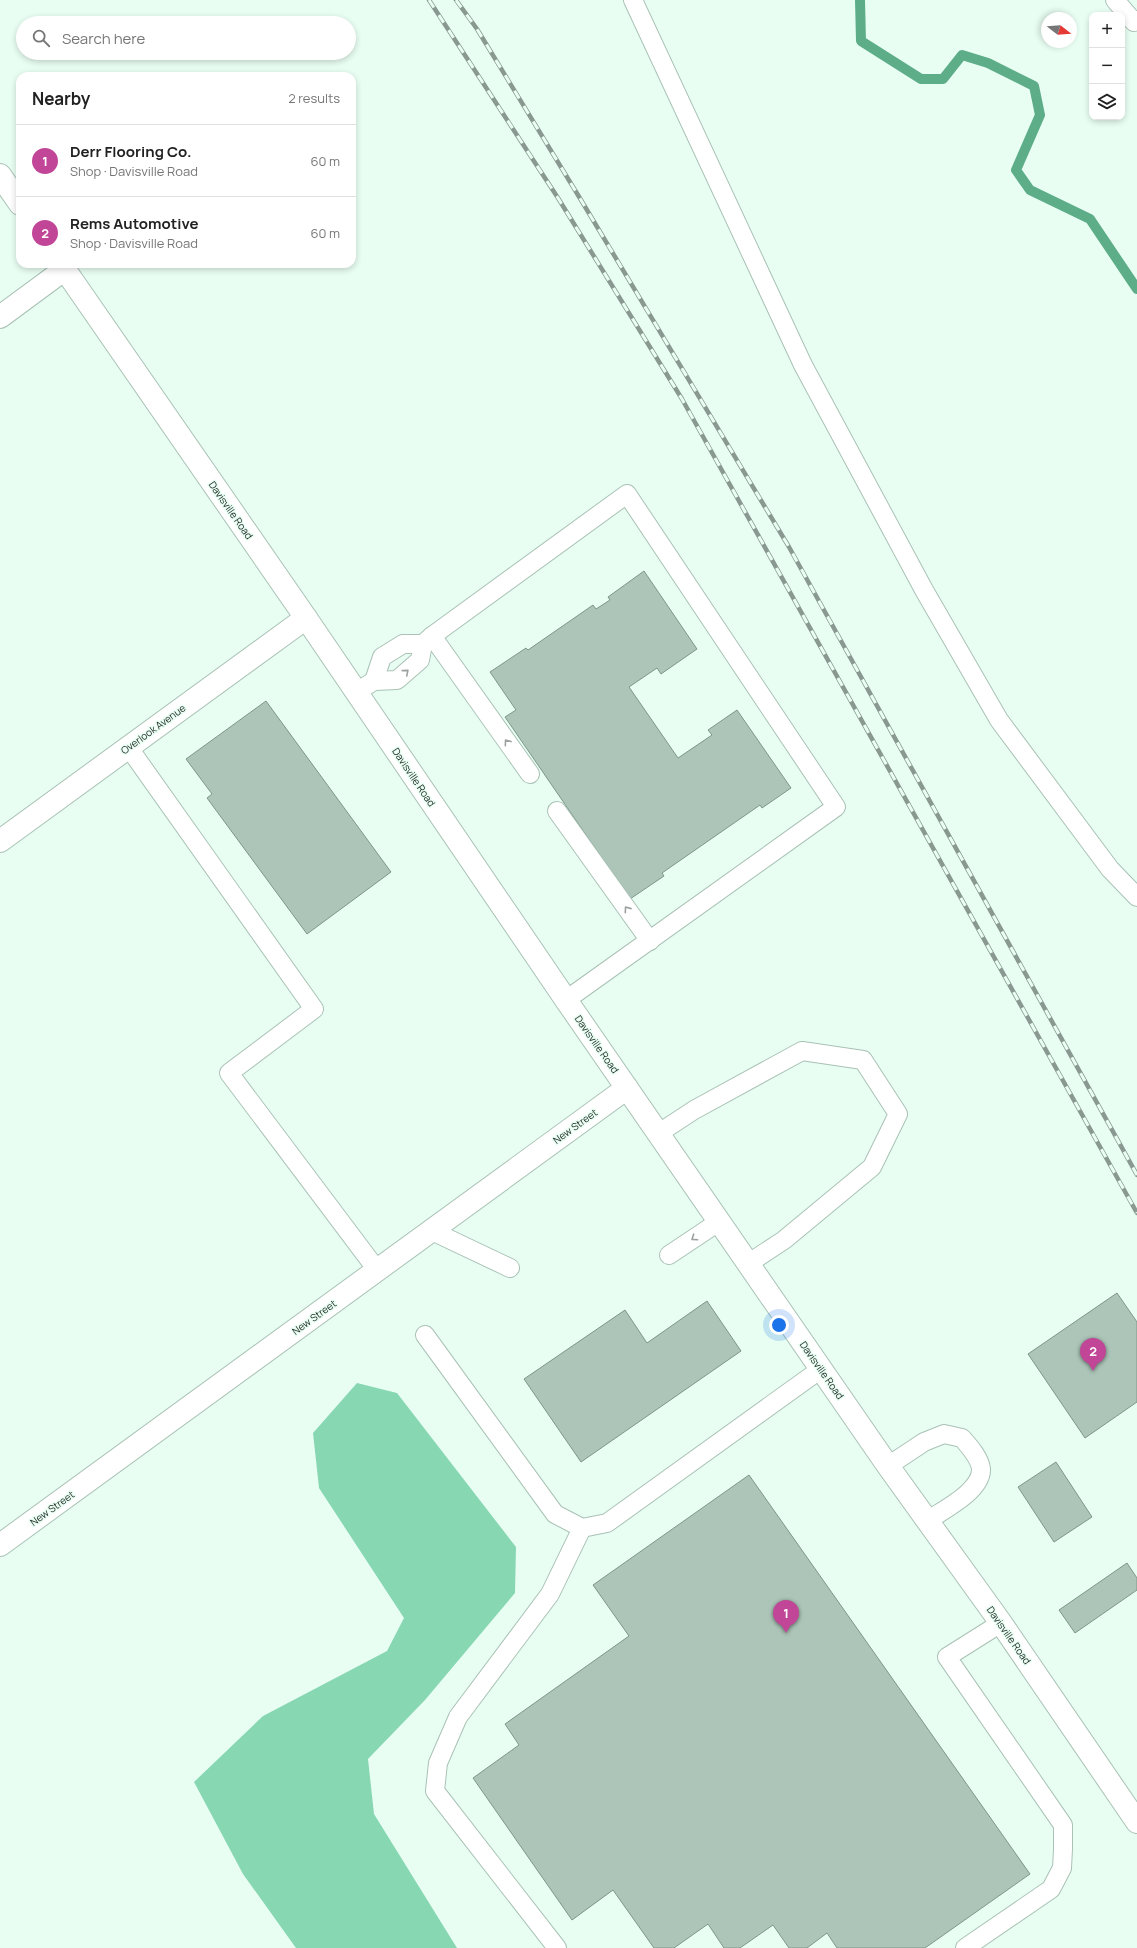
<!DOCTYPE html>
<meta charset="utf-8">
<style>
body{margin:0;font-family:Manrope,sans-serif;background:#f2f2f2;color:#222}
.controls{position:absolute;right:12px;top:12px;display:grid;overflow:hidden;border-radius:8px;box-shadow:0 2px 6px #0003}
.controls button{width:36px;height:36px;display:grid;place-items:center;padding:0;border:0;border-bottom:1px solid #e0e0e0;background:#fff;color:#222;font:20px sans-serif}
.compass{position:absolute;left:1041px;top:12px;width:36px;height:36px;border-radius:50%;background:#fff;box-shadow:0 2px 6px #0003;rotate:107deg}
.you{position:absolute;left:779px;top:1325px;width:14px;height:14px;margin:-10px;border:3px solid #fff;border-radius:50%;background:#1a73e8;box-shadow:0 0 0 6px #1a73e833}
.badge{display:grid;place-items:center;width:26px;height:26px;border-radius:50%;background:#c14697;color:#fff;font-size:13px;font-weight:700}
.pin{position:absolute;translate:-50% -33px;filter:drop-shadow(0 1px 2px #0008)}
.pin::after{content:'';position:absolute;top:21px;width:14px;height:12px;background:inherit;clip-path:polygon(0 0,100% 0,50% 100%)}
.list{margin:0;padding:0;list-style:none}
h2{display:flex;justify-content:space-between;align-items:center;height:52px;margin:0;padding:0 16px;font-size:17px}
h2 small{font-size:13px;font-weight:400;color:#767676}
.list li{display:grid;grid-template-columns:26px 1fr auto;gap:12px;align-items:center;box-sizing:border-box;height:72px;padding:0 16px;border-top:1px solid #e0e0e0}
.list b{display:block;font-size:15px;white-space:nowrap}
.list p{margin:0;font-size:13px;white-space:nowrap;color:#767676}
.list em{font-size:13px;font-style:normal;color:#767676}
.icon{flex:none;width:22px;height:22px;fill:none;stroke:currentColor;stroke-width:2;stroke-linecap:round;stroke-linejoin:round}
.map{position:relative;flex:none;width:1137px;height:1948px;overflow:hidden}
.search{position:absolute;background:#fff;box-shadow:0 2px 6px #0003;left:16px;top:16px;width:340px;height:44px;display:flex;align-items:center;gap:10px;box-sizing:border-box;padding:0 14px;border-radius:22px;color:#767676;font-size:15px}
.panel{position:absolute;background:#fff;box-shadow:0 2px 6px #0003;left:16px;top:72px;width:340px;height:196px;border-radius:12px}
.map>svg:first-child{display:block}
.forest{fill:#87d7b2}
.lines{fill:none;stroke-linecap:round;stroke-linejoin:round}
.stream{stroke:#5dad89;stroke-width:10}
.building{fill:#acc5b8;stroke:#7e968a}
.service-casing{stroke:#a9c2b5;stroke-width:20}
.minor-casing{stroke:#a9c2b5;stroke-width:24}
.tertiary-casing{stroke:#a9c2b5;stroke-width:24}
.service{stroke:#fff;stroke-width:18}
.minor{stroke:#fff;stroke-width:22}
.tertiary{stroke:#fff;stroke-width:22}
.rail-casing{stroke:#899890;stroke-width:4.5}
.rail{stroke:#e9fef3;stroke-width:3;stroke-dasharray:9;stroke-linecap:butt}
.oneway{stroke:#9ca19f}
.labels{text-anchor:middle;stroke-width:3;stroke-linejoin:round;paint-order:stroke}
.street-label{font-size:10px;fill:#242e29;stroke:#e9fef3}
</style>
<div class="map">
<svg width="1137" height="1948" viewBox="0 0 1137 1948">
<rect width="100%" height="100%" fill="#e9fef3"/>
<polygon class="forest" points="357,1383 397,1393 516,1547 515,1593 425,1700 368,1759 374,1814 457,1948 296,1948 243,1874 194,1782 263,1716 387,1651 404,1618 319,1488 313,1433"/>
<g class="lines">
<polyline class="stream" points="860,0 861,41 921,79 943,79 962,55 988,63 1034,86 1040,115 1016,170 1030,190 1090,219 1137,289"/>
</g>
<g class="building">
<polygon points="644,571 697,649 661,674 657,668 629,687 678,758 712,735 708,730 737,710 791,788 762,808 760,805 662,873 664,876 630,899 505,717 516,710 490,672 526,648 528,650 593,605 596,609 610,600 608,597"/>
<polygon points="266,701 391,872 307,934 207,798 212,794 186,759"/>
<polygon points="1117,1293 1137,1322 1137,1402 1085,1438 1028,1354"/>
<polygon points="707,1301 741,1351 581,1462 524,1379 625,1310 647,1343"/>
<polygon points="1056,1462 1092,1517 1054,1542 1018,1487"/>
<polygon points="749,1475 1030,1874 925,1948 837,1948 827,1933 807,1948 789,1948 773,1925 740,1948 724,1948 708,1924 674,1948 654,1948 613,1890 572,1920 473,1778 519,1745 505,1724 629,1636 593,1585"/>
<polygon points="1127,1563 1137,1578 1137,1590 1075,1633 1059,1610"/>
</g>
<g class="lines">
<defs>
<g id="service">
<polyline points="633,0 803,365 924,590 999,720 1110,869 1137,897"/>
<polyline points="1115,0 1134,22 1137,20"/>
<polyline points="432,636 530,774"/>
<polyline points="374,681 382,657 403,644 423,644"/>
<polyline points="356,692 374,681 397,680 420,660 423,644 432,636 627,494 836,807 566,1000"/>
<polyline points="129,748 314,1009 229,1073 377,1270"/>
<polyline points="557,811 650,941"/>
<polyline points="659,1133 694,1110 802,1051 863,1060 898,1114 872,1167 784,1240 749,1263"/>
<polyline points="432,1231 510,1268"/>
<polyline points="669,1255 720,1221"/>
<polyline points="425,1335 555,1514 582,1528 607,1523 821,1369"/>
<path d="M888 1466 924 1442 944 1434 962 1438C969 1446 980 1458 981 1469 982 1491 943 1510 927 1521"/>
<polyline points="557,1948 435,1791 438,1763 458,1717 550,1594 582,1528"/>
<polyline points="965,1948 1051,1889 1062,1868 1063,1849 1063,1825 947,1657 1001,1623"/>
</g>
<g id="minor">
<polyline points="0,317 65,269"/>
<polyline points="0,841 306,618"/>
<polyline points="0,1545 627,1088"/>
</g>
<g id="tertiary">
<polyline points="0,175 20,204"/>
<polyline points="61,264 306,618 566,1000 888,1466 1001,1623 1137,1822"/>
</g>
</defs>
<use href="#service" class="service-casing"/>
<use href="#minor" class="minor-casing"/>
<use href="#tertiary" class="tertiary-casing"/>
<use href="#service" class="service"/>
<use href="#minor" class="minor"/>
<use href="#tertiary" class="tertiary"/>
<defs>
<g id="rail">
<polyline points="429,0 558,198 682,399 1137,1213"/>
<polyline points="456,0 477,29 581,200 789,547 1137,1175"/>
</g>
</defs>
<use href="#rail" class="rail-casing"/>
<use href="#rail" class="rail"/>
</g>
<defs><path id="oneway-chevron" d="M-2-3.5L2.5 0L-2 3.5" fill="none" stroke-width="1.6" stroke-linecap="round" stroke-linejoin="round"/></defs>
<g class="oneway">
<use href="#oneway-chevron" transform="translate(406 672) rotate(-40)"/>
<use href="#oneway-chevron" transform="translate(507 742) rotate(-126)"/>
<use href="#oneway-chevron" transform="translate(627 909) rotate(-125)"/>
<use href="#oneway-chevron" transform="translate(694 1238) rotate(146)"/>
</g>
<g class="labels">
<g class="street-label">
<text transform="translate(231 510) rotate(55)" y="4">Davisville Road</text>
<text transform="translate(153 729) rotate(-36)" y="4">Overlook Avenue</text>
<text transform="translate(414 777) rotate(56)" y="4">Davisville Road</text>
<text transform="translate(597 1044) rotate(55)" y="4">Davisville Road</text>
<text transform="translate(575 1126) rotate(-36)" y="4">New Street</text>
<text transform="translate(314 1317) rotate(-36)" y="4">New Street</text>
<text transform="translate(822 1370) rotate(55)" y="4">Davisville Road</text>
<text transform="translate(52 1508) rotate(-36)" y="4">New Street</text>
<text transform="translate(1009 1635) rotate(55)" y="4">Davisville Road</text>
</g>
</g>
</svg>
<div class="controls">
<button>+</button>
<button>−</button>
<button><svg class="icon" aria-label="layers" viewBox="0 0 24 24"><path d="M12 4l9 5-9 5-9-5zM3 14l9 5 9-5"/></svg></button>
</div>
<svg class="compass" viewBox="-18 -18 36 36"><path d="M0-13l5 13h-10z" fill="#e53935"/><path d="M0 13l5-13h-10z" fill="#767676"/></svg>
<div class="you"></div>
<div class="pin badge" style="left:786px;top:1633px">1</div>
<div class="pin badge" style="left:1093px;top:1371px">2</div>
<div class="search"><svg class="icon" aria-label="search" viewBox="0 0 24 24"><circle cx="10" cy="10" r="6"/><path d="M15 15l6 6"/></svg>Search here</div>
<section class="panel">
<h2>Nearby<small>2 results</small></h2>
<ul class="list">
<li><span class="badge">1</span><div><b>Derr Flooring Co.</b><p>Shop · Davisville Road</p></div><em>60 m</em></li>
<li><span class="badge">2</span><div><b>Rems Automotive</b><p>Shop · Davisville Road</p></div><em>60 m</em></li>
</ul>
</section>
</div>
